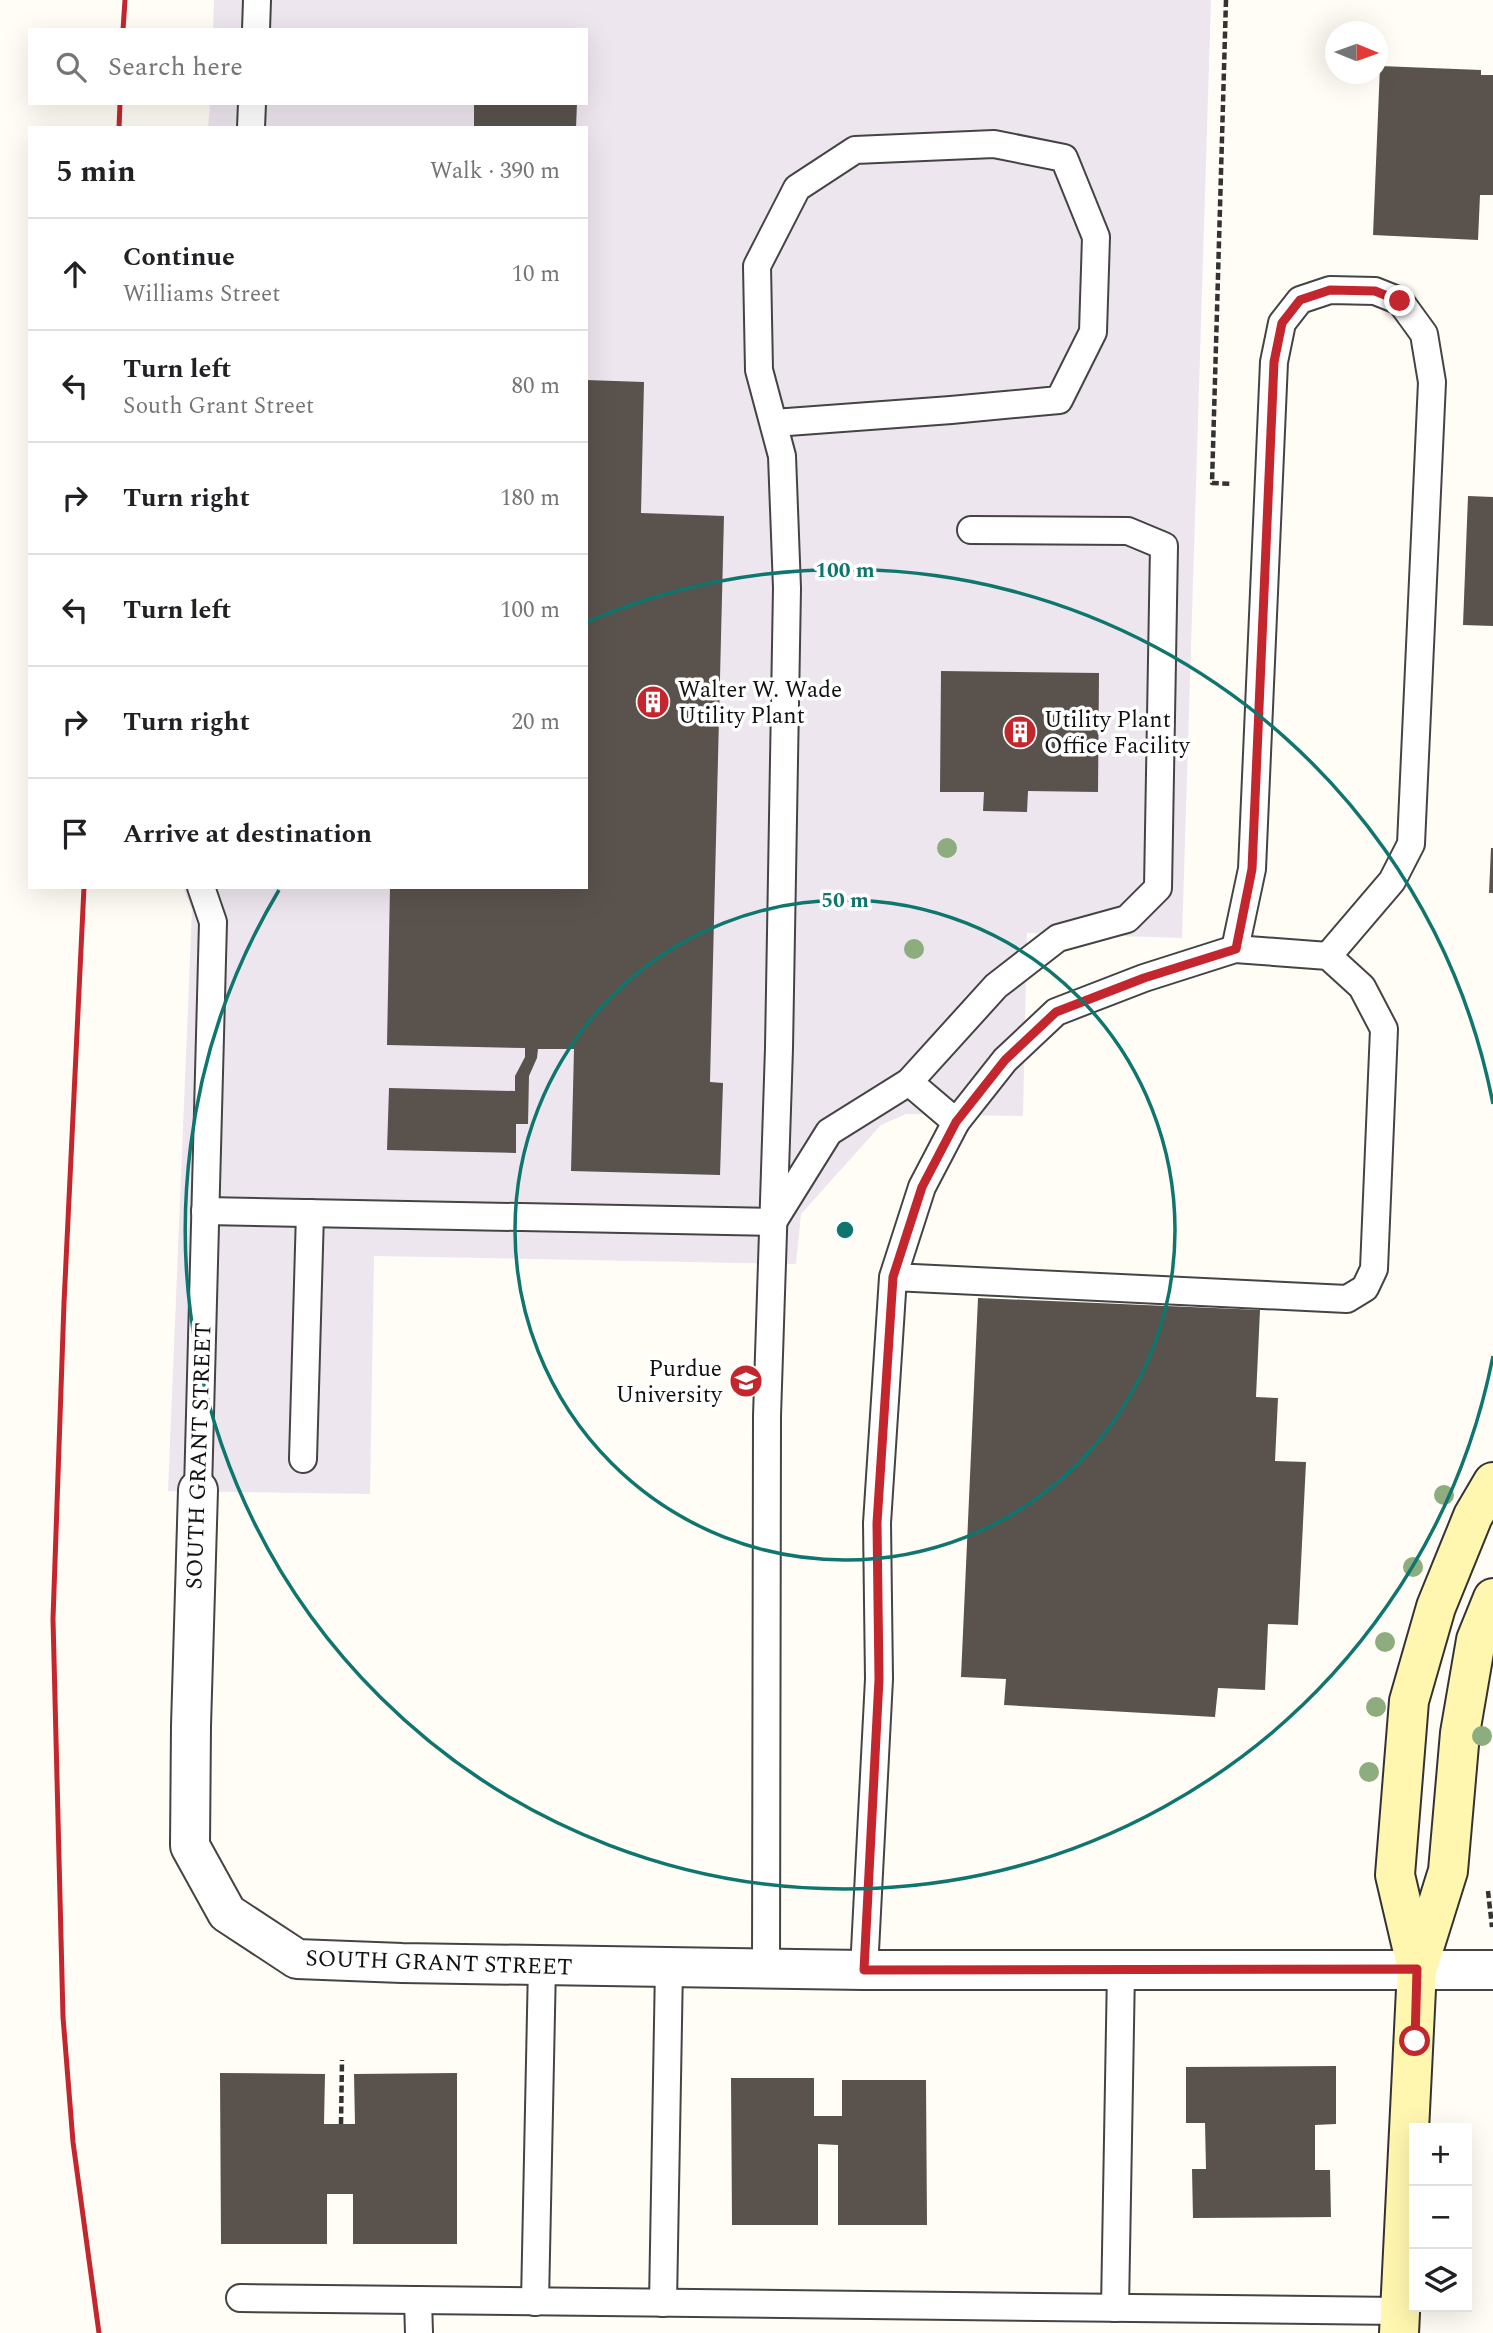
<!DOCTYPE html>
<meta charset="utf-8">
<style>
body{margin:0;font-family:Spectral,serif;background:#f6f6f6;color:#202124}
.controls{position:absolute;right:21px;bottom:21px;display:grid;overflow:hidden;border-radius:0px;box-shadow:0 7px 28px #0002}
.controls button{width:63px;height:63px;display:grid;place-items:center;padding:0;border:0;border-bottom:2px solid #e0e0e0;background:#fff;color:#202124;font:35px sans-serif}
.compass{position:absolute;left:1325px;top:21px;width:63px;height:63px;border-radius:50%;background:#fff;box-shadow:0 7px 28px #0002;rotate:91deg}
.stop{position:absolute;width:21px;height:21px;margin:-16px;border:5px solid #c4262e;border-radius:50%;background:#fff}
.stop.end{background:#c4262e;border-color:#fff;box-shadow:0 2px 7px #0008}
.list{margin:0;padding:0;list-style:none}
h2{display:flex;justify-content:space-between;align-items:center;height:91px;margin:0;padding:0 28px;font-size:30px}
h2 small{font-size:23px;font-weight:400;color:#757577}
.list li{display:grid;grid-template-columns:46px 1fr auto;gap:21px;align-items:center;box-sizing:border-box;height:112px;padding:0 28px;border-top:2px solid #e0e0e0}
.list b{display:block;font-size:26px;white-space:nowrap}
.list p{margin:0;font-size:23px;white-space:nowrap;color:#757577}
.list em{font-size:23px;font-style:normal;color:#757577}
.icon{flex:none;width:38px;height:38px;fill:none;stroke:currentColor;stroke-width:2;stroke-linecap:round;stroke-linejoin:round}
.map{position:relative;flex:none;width:1493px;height:2333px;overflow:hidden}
.search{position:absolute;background:#fff;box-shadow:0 7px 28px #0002;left:28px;top:28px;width:560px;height:77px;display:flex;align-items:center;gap:18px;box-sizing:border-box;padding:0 24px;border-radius:0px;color:#757577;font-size:26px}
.panel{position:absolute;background:#fff;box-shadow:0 7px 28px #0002;left:28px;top:126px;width:560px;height:763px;border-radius:0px}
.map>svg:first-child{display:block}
.industrial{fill:#eee6ef}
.building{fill:#5a524d}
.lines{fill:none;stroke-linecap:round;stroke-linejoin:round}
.service-casing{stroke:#444;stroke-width:30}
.minor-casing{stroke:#444;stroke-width:42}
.secondary-casing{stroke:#333;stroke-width:42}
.path{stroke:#333;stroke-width:4.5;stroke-dasharray:7 3.5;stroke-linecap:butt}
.service{stroke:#fff;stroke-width:26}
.minor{stroke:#fff;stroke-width:38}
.secondary{stroke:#fff6b0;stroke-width:38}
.rail{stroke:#c4262e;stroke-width:5}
.tree{fill:#8dad7f}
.route{stroke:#c4262e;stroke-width:9}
.ring{fill:none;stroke:#0f766e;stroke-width:3.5}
.labels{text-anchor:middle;stroke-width:7;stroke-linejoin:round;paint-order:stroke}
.poi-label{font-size:23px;fill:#111;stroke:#fff;text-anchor:start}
.street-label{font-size:23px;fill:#111;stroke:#fff}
.centre{fill:#0f766e;stroke:#fff;stroke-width:3.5}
.ring-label{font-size:21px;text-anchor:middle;font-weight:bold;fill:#0f766e;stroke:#fff;stroke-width:7;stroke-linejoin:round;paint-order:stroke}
</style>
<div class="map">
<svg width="1493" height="2333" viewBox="0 0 1493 2333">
<rect width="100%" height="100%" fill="#fffdf5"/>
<polygon class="industrial" points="214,0 1211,0 1182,938 1027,933 1023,1116 906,1114 881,1125 801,1214 796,1264 374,1256 370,1494 168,1491 192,910 183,887 586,887 586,128 208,128 210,103 586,103 586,30 213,30"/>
<g class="building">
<polygon points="1380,66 1481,70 1481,75 1493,75 1493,195 1480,195 1478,240 1373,235"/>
<polygon points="474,103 577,103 576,128 474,128"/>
<polygon points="586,380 644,382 641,513 724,516 710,1082 723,1083 720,1175 571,1171 574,1049 538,1049 537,1058 529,1076 528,1124 516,1124 516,1153 387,1150 389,1088 515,1091 515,1076 525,1057 525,1048 387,1045 390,887 586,887"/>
<polygon points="1468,496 1493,497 1493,626 1463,625"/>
<polygon points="941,671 1099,673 1098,792 1028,791 1027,812 983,811 984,792 940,792"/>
<polygon points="1491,848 1493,848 1493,893 1489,893"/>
<polygon points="978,1298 1260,1310 1256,1397 1278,1398 1275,1461 1306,1462 1298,1625 1268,1624 1265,1690 1218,1688 1215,1717 1004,1705 1006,1679 961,1677"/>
<polygon points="1336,2066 1336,2124 1315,2125 1315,2170 1330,2170 1331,2217 1193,2218 1192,2169 1206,2169 1205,2123 1186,2123 1186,2067"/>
<polygon points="220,2073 325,2074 324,2124 355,2124 354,2074 457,2073 457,2244 353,2244 353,2194 327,2194 327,2244 221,2244"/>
<polygon points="731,2078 814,2078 814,2116 842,2116 842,2080 926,2080 927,2225 838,2225 838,2145 818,2144 818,2225 732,2225"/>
</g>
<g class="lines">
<defs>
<g id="service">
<polyline points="256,30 257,0"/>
<polyline points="251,128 252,103"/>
<polyline points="1235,949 1252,869 1274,362 1282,323 1300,300 1330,290 1375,291 1400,301 1424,334 1432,382 1411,844 1392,881 1328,956"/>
<polyline points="909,1082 956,1122"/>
<polyline points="205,1211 773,1222 829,1132 909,1082 996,986 1058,938 1127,919 1158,888 1164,546 1128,531 971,530"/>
<polyline points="303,1459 310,1213"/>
<polyline points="198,1490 213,922 201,887"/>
<polyline points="766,1969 767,1416 779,1048 787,588 782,456 759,370 757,266 797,188 855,150 994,144 1064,158 1096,237 1093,332 1059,400 951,410 774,423"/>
<polyline points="864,1970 879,1679 877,1523 893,1277 922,1187 956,1122 1005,1060 1056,1012 1144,978 1235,949 1328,956 1362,987 1384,1029 1374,1269 1365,1288 1347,1299 893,1277"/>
<polyline points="240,2298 1400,2311"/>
<polyline points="418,2300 419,2333"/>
<polyline points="535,2302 542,1965"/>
<polyline points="663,2303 669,1967"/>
<polyline points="1115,2308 1121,1970"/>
</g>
<polyline id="minor" points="198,1490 191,1726 190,1846 227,1913 297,1959 402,1963 864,1970 1493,1970"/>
<g id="secondary">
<polyline points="1418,1967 1448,1871 1460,1733 1476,1640 1493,1598"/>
<polyline points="1399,2333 1417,1969 1395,1875 1409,1701 1436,1607 1473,1516 1493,1482"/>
</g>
</defs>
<use href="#service" class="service-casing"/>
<use href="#minor" class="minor-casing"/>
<use href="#secondary" class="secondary-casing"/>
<g class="path">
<polyline points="1226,0 1212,483 1232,484"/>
<polyline points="1488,1891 1492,1927"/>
<polyline points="341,2124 342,2060"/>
</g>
<use href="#service" class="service"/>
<use href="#minor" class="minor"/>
<use href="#secondary" class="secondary"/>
<g class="rail">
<polyline points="123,30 125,0"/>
<polyline points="119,128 120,103"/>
<polyline points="84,887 64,1303 53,1619 63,2017 73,2142 99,2333"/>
</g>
</g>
<g class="tree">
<circle cx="947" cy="848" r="10"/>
<circle cx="914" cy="949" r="10"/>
<circle cx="1444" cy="1495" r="10"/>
<circle cx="1413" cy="1567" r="10"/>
<circle cx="1385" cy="1642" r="10"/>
<circle cx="1376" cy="1707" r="10"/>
<circle cx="1482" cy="1736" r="10"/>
<circle cx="1369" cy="1772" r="10"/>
</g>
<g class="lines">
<polyline class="route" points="1400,301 1375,291 1330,290 1300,300 1282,323 1274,362 1252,869 1236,949 1144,978 1056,1012 1005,1060 956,1122 922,1187 893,1277 877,1523 879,1679 864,1970 1417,1969 1415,2041"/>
</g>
<g class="ring">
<circle cx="845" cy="1230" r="330"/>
<path d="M1493 1356A660 660 0 1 1 279 890M587 622A660 660 0 0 1 1493 1104"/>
</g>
<defs>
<symbol id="building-disc" viewBox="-11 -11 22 22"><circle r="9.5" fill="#c4262e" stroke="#fff"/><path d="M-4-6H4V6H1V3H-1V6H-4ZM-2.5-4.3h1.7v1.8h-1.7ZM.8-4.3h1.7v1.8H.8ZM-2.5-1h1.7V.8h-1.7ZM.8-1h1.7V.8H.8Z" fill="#fff"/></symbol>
<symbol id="university-disc" viewBox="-11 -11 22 22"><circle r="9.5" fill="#c4262e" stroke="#fff"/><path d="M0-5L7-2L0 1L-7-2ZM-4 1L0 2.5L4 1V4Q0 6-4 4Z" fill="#fff"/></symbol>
</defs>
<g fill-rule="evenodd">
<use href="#building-disc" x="634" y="683" width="38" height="38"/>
<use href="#building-disc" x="1001" y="713" width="38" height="38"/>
<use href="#university-disc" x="727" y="1362" width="38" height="38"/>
</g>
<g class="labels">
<g class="poi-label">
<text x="678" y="697">Walter W. Wade<tspan x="678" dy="26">Utility Plant</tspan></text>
<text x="1044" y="727">Utility Plant<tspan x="1044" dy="26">Office Facility</tspan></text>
<text x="722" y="1376" text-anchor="end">Purdue<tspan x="722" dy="26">University</tspan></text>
</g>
<g class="street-label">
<text transform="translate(198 1456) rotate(-88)" y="8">SOUTH GRANT STREET</text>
<text transform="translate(439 1962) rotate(2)" y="8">SOUTH GRANT STREET</text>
</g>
</g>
<circle cx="845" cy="1230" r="10" class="centre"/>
<g class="ring-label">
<text x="845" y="577">100 m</text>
<text x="845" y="907">50 m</text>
</g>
</svg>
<div class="controls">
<button>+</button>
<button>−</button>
<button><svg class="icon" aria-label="layers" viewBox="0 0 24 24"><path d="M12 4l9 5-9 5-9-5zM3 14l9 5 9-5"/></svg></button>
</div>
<svg class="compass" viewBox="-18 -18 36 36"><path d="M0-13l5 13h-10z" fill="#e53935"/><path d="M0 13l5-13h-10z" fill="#757577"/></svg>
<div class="stop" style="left:1415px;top:2041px"></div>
<div class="stop end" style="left:1400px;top:301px"></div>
<div class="search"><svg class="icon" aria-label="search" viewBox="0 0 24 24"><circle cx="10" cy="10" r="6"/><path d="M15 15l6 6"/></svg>Search here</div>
<section class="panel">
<h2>5 min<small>Walk · 390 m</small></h2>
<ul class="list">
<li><svg class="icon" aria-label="ahead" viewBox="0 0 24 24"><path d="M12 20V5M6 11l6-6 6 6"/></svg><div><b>Continue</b><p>Williams Street</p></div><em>10 m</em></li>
<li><svg class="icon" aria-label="left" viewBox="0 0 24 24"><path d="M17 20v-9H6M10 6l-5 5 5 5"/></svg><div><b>Turn left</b><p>South Grant Street</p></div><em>80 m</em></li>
<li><svg class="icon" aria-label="right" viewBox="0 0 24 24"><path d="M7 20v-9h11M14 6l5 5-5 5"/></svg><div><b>Turn right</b></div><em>180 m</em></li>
<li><svg class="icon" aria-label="left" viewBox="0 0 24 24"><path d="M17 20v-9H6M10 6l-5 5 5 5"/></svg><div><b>Turn left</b></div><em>100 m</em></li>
<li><svg class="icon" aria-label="right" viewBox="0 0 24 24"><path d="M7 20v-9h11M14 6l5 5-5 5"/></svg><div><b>Turn right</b></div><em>20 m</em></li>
<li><svg class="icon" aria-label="arrive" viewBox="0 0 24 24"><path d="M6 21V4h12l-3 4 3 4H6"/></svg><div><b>Arrive at destination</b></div></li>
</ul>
</section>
</div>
